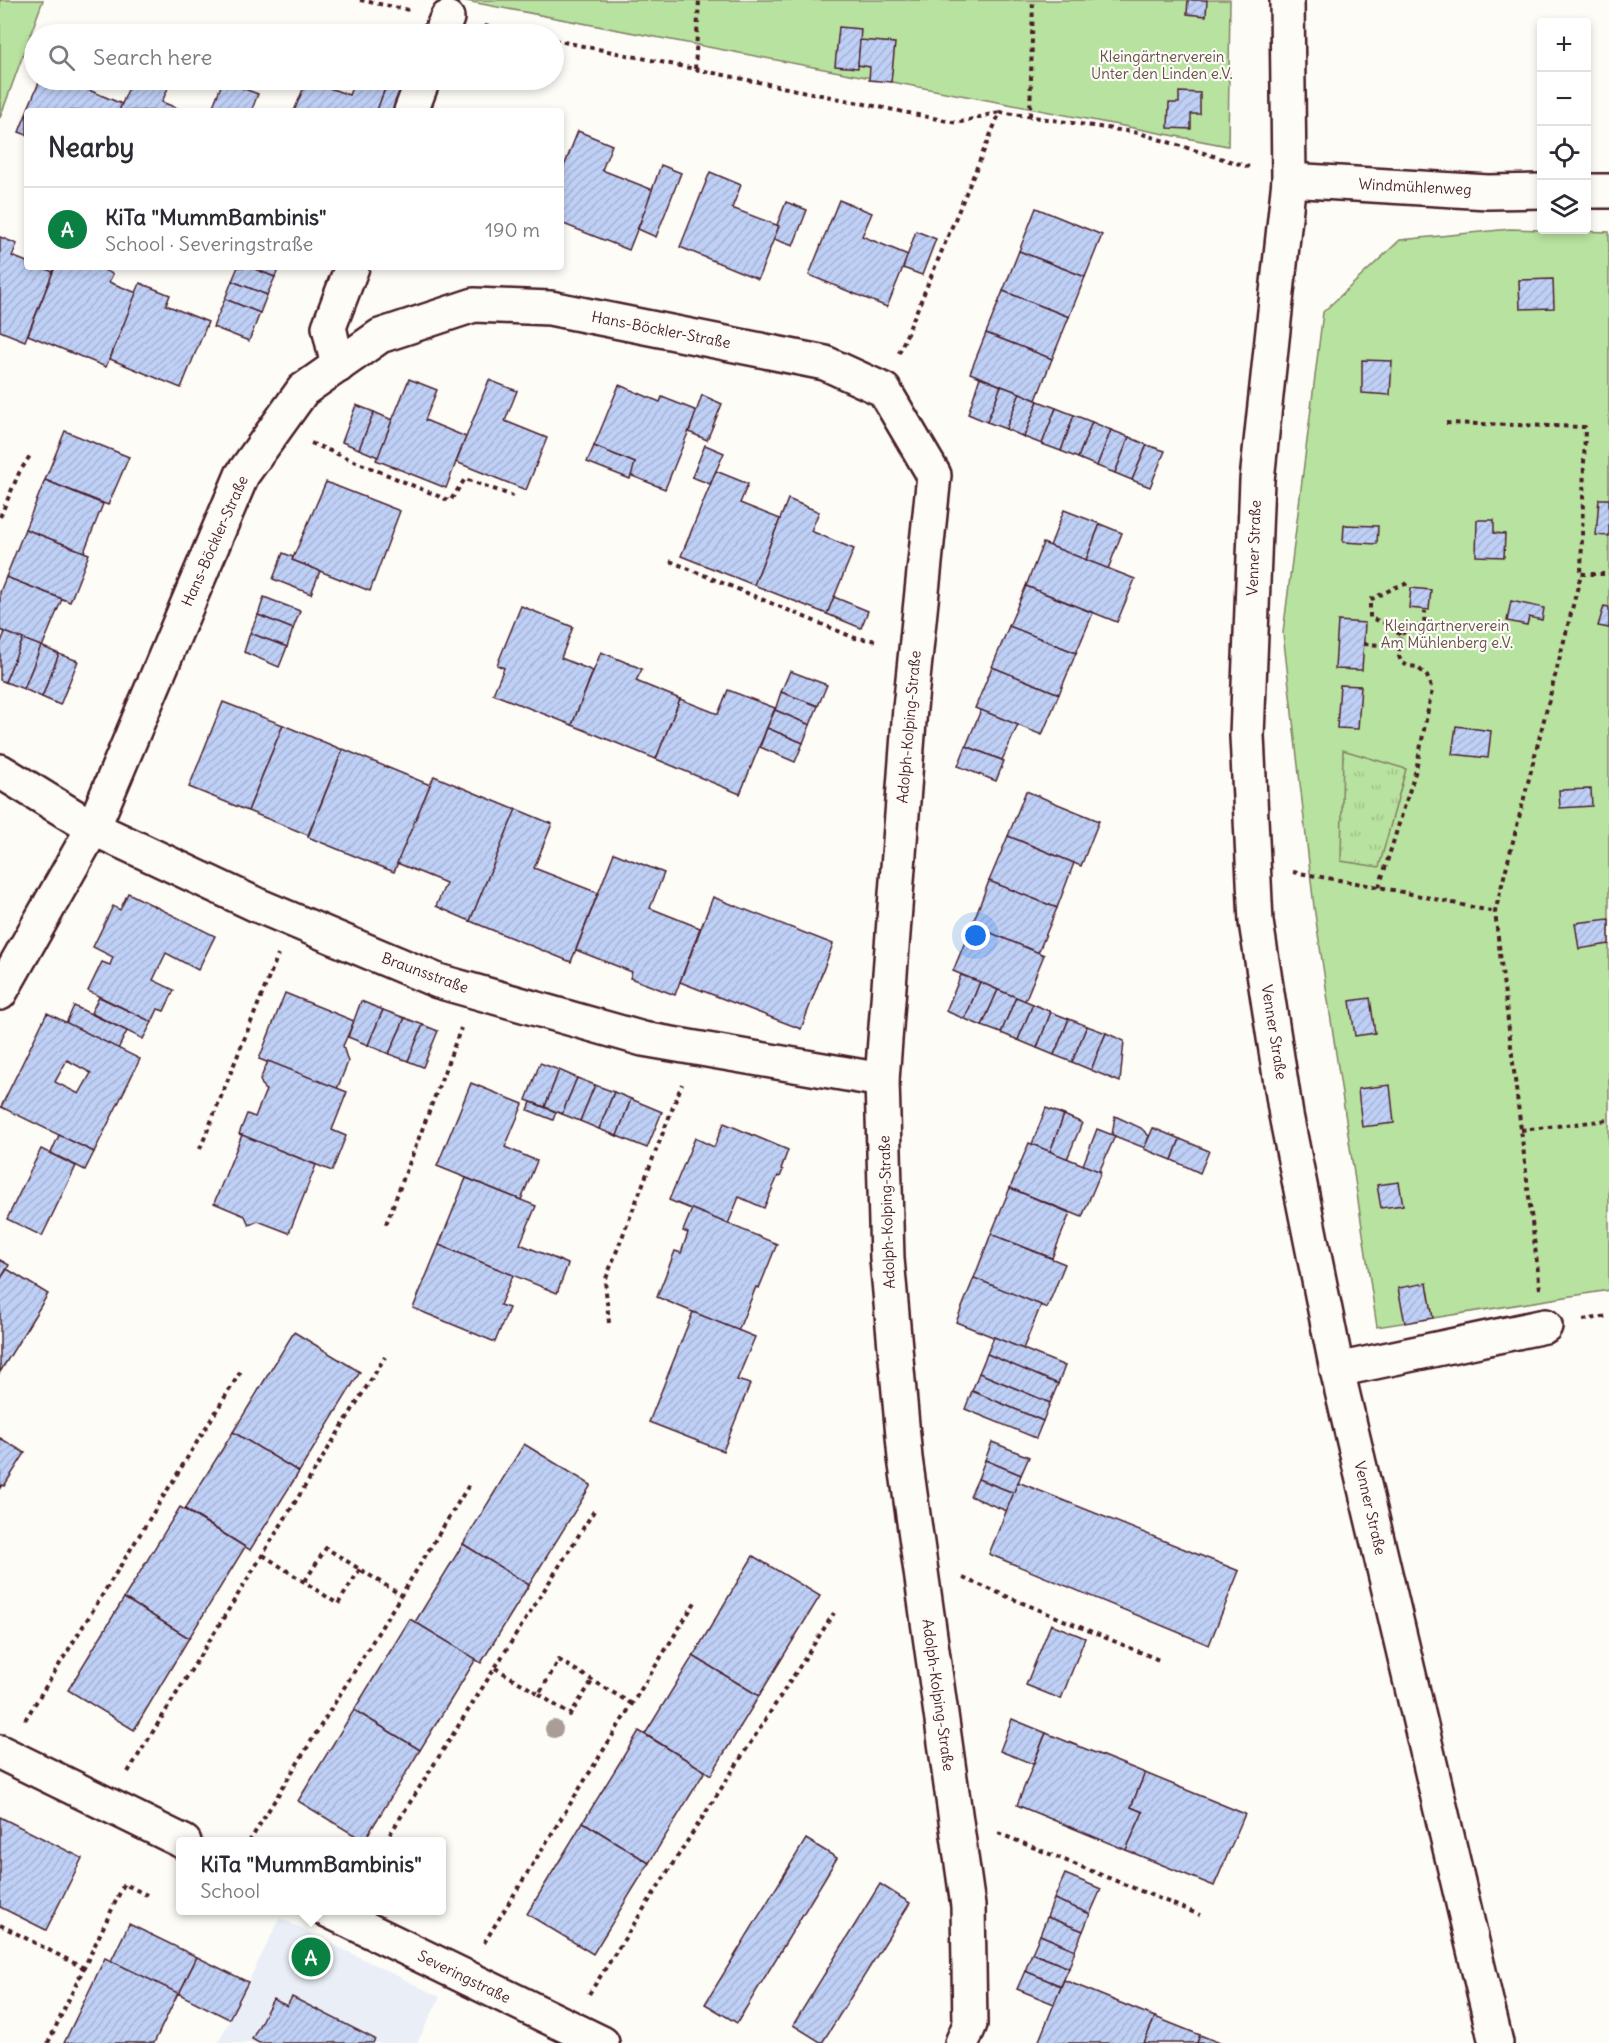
<!DOCTYPE html>
<meta charset="utf-8">
<style>
body{margin:0;font-family:Delius,sans-serif;background:#f7f7f7;color:#2b2b33}
.controls{position:absolute;right:18px;top:18px;display:grid;overflow:hidden;border-radius:6px;box-shadow:0 3px 9px #0003}
.controls button{width:54px;height:54px;display:grid;place-items:center;padding:0;border:0;border-bottom:2px solid #e1e1e2;background:#fff;color:#2b2b33;font:30px sans-serif}
.you{position:absolute;left:976px;top:936px;width:21px;height:21px;margin:-15px;border:4px solid #fff;border-radius:50%;background:#1a73e8;box-shadow:0 0 0 9px #1a73e833}
.badge{display:grid;place-items:center;width:39px;height:39px;border-radius:50%;background:#0b8043;color:#fff;font-size:20px;font-weight:700}
.pin{position:absolute;translate:-50% -50%;border:3px solid #fff;box-shadow:0 2px 6px #0006}
.popup{position:absolute;left:176px;top:1837px;width:270px;height:78px;box-sizing:border-box;display:grid;place-content:center;border-radius:6px;background:#fff;filter:drop-shadow(0 2px 4px #0005);font-size:20px;white-space:nowrap;color:#7c7c81}
.popup b{font-size:22px;color:#2b2b33}
.popup::after{content:'';position:absolute;left:50%;top:100%;margin-left:-12px;border:12px solid transparent;border-top-color:#fff}
.list{margin:0;padding:0;list-style:none}
h2{display:flex;justify-content:space-between;align-items:center;height:78px;margin:0;padding:0 24px;font-size:26px}
h2 small{font-size:20px;font-weight:400;color:#7c7c81}
.list li{display:grid;grid-template-columns:39px 1fr auto;gap:18px;align-items:center;box-sizing:border-box;height:84px;padding:0 24px;border-top:2px solid #e1e1e2}
.list b{display:block;font-size:22px;white-space:nowrap}
.list p{margin:0;font-size:20px;white-space:nowrap;color:#7c7c81}
.list em{font-size:20px;font-style:normal;color:#7c7c81}
.icon{flex:none;width:33px;height:33px;fill:none;stroke:currentColor;stroke-width:2;stroke-linecap:round;stroke-linejoin:round}
.map{position:relative;flex:none;width:1609px;height:2043px;overflow:hidden}
.search{position:absolute;background:#fff;box-shadow:0 3px 9px #0003;left:24px;top:24px;width:540px;height:66px;display:flex;align-items:center;gap:15px;box-sizing:border-box;padding:0 21px;border-radius:33px;color:#7c7c81;font-size:22px}
.panel{position:absolute;background:#fff;box-shadow:0 3px 9px #0003;left:24px;top:108px;width:540px;height:162px;border-radius:6px}
.map>svg:first-child{display:block}
.built{fill:#eaeff7}
.green{fill:#b8e29f;stroke:#818065;stroke-width:1.5}
.park{fill:url(#park-tufts);stroke:#818065;stroke-width:1.5}
.building{fill:url(#building-hatch);stroke:#4a1f2b;stroke-width:1.5;fill-rule:evenodd}
.lines{fill:none;stroke-linecap:round;stroke-linejoin:round}
.minor-casing{stroke:#4a1f2b;stroke-width:38}
.path{stroke:#4a1f2b;stroke-width:4;stroke-dasharray:4.5 4.5;stroke-linecap:butt}
.minor{stroke:#fdfcf7;stroke-width:33}
.tree{fill:#aa9d97}
.labels{text-anchor:middle;stroke-width:4.5;stroke-linejoin:round;paint-order:stroke}
.park-label{font-size:15px;fill:#665048;stroke:#fdfcf7}
.street-label{font-size:15px;fill:#4a1f2b;stroke:#fdfcf7}
</style>
<div class="map">
<svg width="1609" height="2043" viewBox="0 0 1609 2043">
<defs>
<pattern id="park-tufts" width="24" height="20" patternUnits="userSpaceOnUse" patternTransform="scale(1.5)"><rect width="24" height="20" fill="#b8e29f"/><path d="M3 7l-1-3M5 7V3M7 7l1-3M15 17l-1-3M17 17v-4M19 17l1-3" fill="none" stroke="#a0c189"/></pattern>
<pattern id="building-hatch" width="6" height="6" patternUnits="userSpaceOnUse" patternTransform="scale(1.5)"><rect width="6" height="6" fill="#bfd0f6"/><path d="M-1 1l2-2M0 6l6-6M5 7l2-2" fill="none" stroke="#a6b2d3"/></pattern>
</defs>
<rect width="100%" height="100%" fill="#fdfcf7"/>
<filter id="ink" filterUnits="userSpaceOnUse"><feTurbulence type="fractalNoise" baseFrequency=".0167" numOctaves="2"/><feDisplacementMap in="SourceGraphic" scale="12" xChannelSelector="R" yChannelSelector="G"/><feConvolveMatrix kernelMatrix="1 2 1 2 8 2 1 2 1" color-interpolation-filters="sRGB"/></filter>
<g filter="url(#ink)">
<polygon class="built" points="280,1918 440,1997 417,2043 218,2043"/>
<g class="green">
<polygon points="0,0 43,0 0,118"/>
<polygon points="461,0 1230,0 1228,146"/>
<polygon points="1510,229 1609,232 1609,1290 1377,1327 1314,907 1283,633 1323,312 1400,240"/>
</g>
<polygon class="park" points="1343,750 1406,769 1379,867 1341,861"/>
<g class="building">
<polygon points="1188,0 1207,0 1206,16 1187,14"/>
<polygon points="839,27 861,29 858,68 835,66"/>
<polygon points="860,40 895,43 891,82 869,80 870,67 858,65"/>
<polygon points="40,80 79,80 77,85 122,104 119,111 27,111"/>
<polygon points="132,80 171,81 162,102 184,111 119,111"/>
<polygon points="307,80 349,95 355,80 370,80 386,86 377,111 294,111"/>
<polygon points="386,80 411,80 398,111 377,110 386,86 384,85"/>
<polygon points="223,81 258,94 252,109 258,111 211,111"/>
<polygon points="1179,92 1200,93 1200,114 1191,114 1191,129 1168,128 1169,103 1179,103"/>
<polygon points="27,112 27,135 19,132"/>
<polygon points="578,131 612,145 602,170 653,190 629,250 561,223 561,174"/>
<polygon points="661,165 681,173 656,237 638,229"/>
<polygon points="710,172 741,185 732,208 779,226 758,279 680,247"/>
<polygon points="839,200 872,213 862,236 908,255 887,307 809,275"/>
<polygon points="786,202 807,210 793,246 774,239 779,226 777,225"/>
<polygon points="1036,208 1102,235 1085,277 1019,251"/>
<polygon points="916,231 936,239 922,275 903,268"/>
<polygon points="0,237 17,244 12,256 27,262 27,267 41,267 53,272 25,341 0,331"/>
<polygon points="1019,251 1085,277 1069,317 1003,291"/>
<polygon points="55,267 97,267 113,274 109,282 137,293 106,367 28,335"/>
<polygon points="238,267 250,267 275,277 267,295 232,281"/>
<polygon points="250,267 279,267 275,277"/>
<polygon points="1553,279 1554,308 1520,309 1519,280"/>
<polygon points="232,281 267,295 260,313 225,299"/>
<polygon points="140,283 170,295 166,305 208,322 181,388 110,359"/>
<polygon points="1003,291 1069,317 1052,359 986,333"/>
<polygon points="225,299 260,313 249,341 213,327"/>
<polygon points="986,333 1052,359 1036,400 970,373"/>
<polygon points="1362,360 1392,361 1390,395 1362,393"/>
<polygon points="980,377 1001,386 987,422 968,414"/>
<polygon points="409,379 437,390 425,420 466,437 446,488 376,460"/>
<polygon points="489,380 517,391 505,421 547,438 526,490 456,462"/>
<polygon points="619,385 660,402 662,397 697,411 665,489 630,475 635,463 594,446"/>
<polygon points="1001,386 1020,393 1006,429 987,422"/>
<polygon points="1020,393 1038,401 1024,437 1006,429"/>
<polygon points="702,395 722,404 707,440 689,432"/>
<polygon points="1038,401 1056,408 1042,444 1024,437"/>
<polygon points="356,405 374,412 359,449 342,442"/>
<polygon points="1056,408 1074,415 1061,451 1042,444"/>
<polygon points="374,412 392,420 378,457 359,449"/>
<polygon points="1074,415 1092,422 1078,458 1061,451"/>
<polygon points="1092,422 1111,430 1097,466 1078,458"/>
<polygon points="1111,430 1129,437 1115,473 1097,466"/>
<polygon points="65,431 129,457 108,505 45,480"/>
<polygon points="1129,437 1147,445 1132,480 1115,473"/>
<polygon points="705,445 724,453 710,484 692,477"/>
<polygon points="1147,445 1165,451 1150,487 1132,480"/>
<polygon points="594,446 635,463 630,479 587,462"/>
<polygon points="716,471 748,484 740,503 780,519 754,585 681,556"/>
<polygon points="45,480 103,504 84,552 25,529"/>
<polygon points="326,482 400,511 370,591 292,560"/>
<polygon points="788,499 819,512 811,531 854,549 827,614 754,585"/>
<polygon points="1599,499 1609,499 1609,536 1596,535"/>
<polygon points="1064,510 1100,524 1086,560 1050,546"/>
<polygon points="1477,520 1494,520 1494,533 1505,534 1504,557 1476,556"/>
<polygon points="1100,524 1122,533 1108,569 1086,560"/>
<polygon points="1344,525 1378,526 1377,544 1343,542"/>
<polygon points="25,529 89,554 70,602 6,577"/>
<polygon points="1043,543 1135,579 1117,622 1026,586"/>
<polygon points="283,553 293,557 292,560 320,571 311,594 273,579"/>
<polygon points="6,577 62,599 42,647 0,630 0,592"/>
<polygon points="1026,586 1093,613 1076,653 1009,626"/>
<polygon points="1411,588 1431,590 1429,610 1409,608"/>
<polygon points="264,597 300,611 293,629 258,615"/>
<polygon points="834,597 868,611 861,628 827,614"/>
<polygon points="1511,601 1544,608 1542,620 1529,617 1527,625 1507,621"/>
<polygon points="521,606 573,627 561,658 593,671 572,725 493,694 504,668 497,665"/>
<polygon points="1604,606 1609,607 1609,628 1598,626"/>
<polygon points="258,615 293,629 287,647 250,633"/>
<polygon points="1338,621 1365,623 1362,670 1335,669"/>
<polygon points="1009,626 1076,653 1059,694 992,667"/>
<polygon points="5,632 23,639 5,682 0,680 0,645"/>
<polygon points="250,633 287,647 279,667 244,652"/>
<polygon points="23,639 41,646 24,689 5,682"/>
<polygon points="41,646 59,654 42,697 24,689"/>
<polygon points="601,652 642,669 636,681 680,699 656,759 572,725"/>
<polygon points="59,654 78,661 60,705 42,697"/>
<polygon points="992,667 1059,694 1042,735 975,708"/>
<polygon points="790,671 827,685 818,706 781,692"/>
<polygon points="1340,685 1361,686 1358,729 1337,728"/>
<polygon points="728,690 775,708 740,794 656,759 680,699 718,714"/>
<polygon points="781,692 818,706 810,725 775,710"/>
<polygon points="223,702 283,725 248,811 189,787"/>
<polygon points="775,710 810,725 803,743 767,728"/>
<polygon points="981,710 1018,725 1002,760 966,746"/>
<polygon points="283,725 343,750 308,835 248,811"/>
<polygon points="1456,726 1491,731 1488,758 1452,754"/>
<polygon points="767,728 803,743 795,762 760,747"/>
<polygon points="966,746 1004,761 996,781 958,766"/>
<polygon points="343,749 430,785 394,872 308,837"/>
<polygon points="434,776 516,810 470,921 436,906 446,883 397,863"/>
<polygon points="1591,789 1592,806 1560,808 1559,790"/>
<polygon points="1026,791 1099,821 1081,866 1008,836"/>
<polygon points="516,809 552,824 534,868 598,893 571,962 470,921"/>
<polygon points="1008,836 1074,863 1057,908 989,881"/>
<polygon points="614,853 664,873 650,908 700,928 675,995 630,978 632,972 576,950"/>
<polygon points="989,881 1057,908 1038,953 972,925"/>
<polygon points="128,893 215,936 198,970 166,953 153,980 174,990 164,1011 158,1009 152,1022 88,991 102,962 110,965 113,957 93,947 113,906 120,910"/>
<polygon points="713,897 833,944 801,1029 680,982"/>
<polygon points="1609,919 1609,944 1579,949 1575,923"/>
<polygon points="972,925 1044,955 1025,1001 953,971"/>
<polygon points="961,975 980,982 965,1019 946,1011"/>
<polygon points="980,982 998,990 982,1026 965,1019"/>
<polygon points="998,990 1016,997 1001,1033 982,1026"/>
<polygon points="285,993 354,1021 343,1046 348,1062 337,1089 259,1059"/>
<polygon points="99,997 152,1022 143,1039 91,1013"/>
<polygon points="1016,997 1033,1004 1018,1040 1001,1033"/>
<polygon points="1370,998 1375,1033 1355,1036 1350,1001"/>
<polygon points="361,1001 383,1010 368,1045 348,1037"/>
<polygon points="1033,1004 1051,1012 1037,1048 1018,1040"/>
<polygon points="74,1006 127,1031 118,1049 66,1023"/>
<polygon points="383,1010 405,1018 389,1054 368,1045"/>
<polygon points="1051,1012 1069,1019 1054,1055 1037,1048"/>
<path d="M47 1013 140 1059 94 1152 1 1107ZM67 1060 91 1073 79 1094 55 1082Z"/>
<polygon points="405,1018 423,1025 408,1061 389,1054"/>
<polygon points="1069,1019 1087,1026 1072,1062 1054,1055"/>
<polygon points="423,1025 438,1031 423,1067 408,1061"/>
<polygon points="1087,1026 1106,1033 1091,1070 1072,1062"/>
<polygon points="1106,1033 1124,1041 1120,1082 1091,1070"/>
<polygon points="268,1061 347,1092 332,1130 346,1136 332,1171 239,1134 247,1114 255,1117 266,1090 264,1089 260,1080"/>
<polygon points="540,1063 559,1070 545,1107 526,1100"/>
<polygon points="559,1070 577,1078 562,1114 545,1107"/>
<polygon points="577,1078 595,1085 580,1121 562,1114"/>
<polygon points="471,1083 523,1104 505,1147 537,1161 521,1200 437,1166"/>
<polygon points="595,1085 614,1092 599,1129 580,1121"/>
<polygon points="1390,1085 1394,1123 1362,1127 1358,1089"/>
<polygon points="614,1092 631,1099 617,1136 599,1129"/>
<polygon points="631,1099 662,1112 647,1148 617,1136"/>
<polygon points="531,1102 556,1112 553,1120 528,1110"/>
<polygon points="1046,1108 1064,1115 1050,1152 1032,1144"/>
<polygon points="1064,1115 1082,1123 1067,1159 1050,1152"/>
<polygon points="1115,1116 1141,1128 1149,1136 1145,1148 1112,1135"/>
<polygon points="724,1123 788,1150 781,1169 783,1170 780,1177 778,1176 764,1208 739,1197 728,1224 669,1200 695,1138 714,1147"/>
<polygon points="1153,1128 1180,1139 1172,1160 1144,1149"/>
<polygon points="1097,1129 1115,1136 1099,1172 1083,1165"/>
<polygon points="59,1135 94,1152 85,1170 51,1153"/>
<polygon points="242,1135 316,1165 289,1233 258,1221 249,1225 245,1216 214,1203"/>
<polygon points="1180,1139 1209,1151 1200,1173 1172,1160"/>
<polygon points="1029,1143 1101,1172 1082,1217 1010,1188"/>
<polygon points="41,1149 76,1166 42,1236 7,1219"/>
<polygon points="466,1178 536,1206 520,1244 568,1264 557,1293 439,1245"/>
<polygon points="1399,1182 1403,1205 1381,1208 1377,1185"/>
<polygon points="1010,1188 1070,1213 1052,1258 991,1234"/>
<polygon points="692,1209 777,1244 759,1288 756,1287 738,1331 657,1297 675,1251 681,1253 688,1233 683,1231"/>
<polygon points="991,1234 1065,1264 1047,1308 974,1278"/>
<polygon points="439,1245 513,1275 500,1305 509,1308 495,1342 413,1308"/>
<polygon points="0,1260 9,1265 0,1280"/>
<polygon points="7,1269 48,1294 0,1372 0,1280"/>
<polygon points="974,1278 1041,1305 1023,1349 956,1322"/>
<polygon points="1427,1283 1433,1318 1405,1323 1398,1288"/>
<polygon points="693,1312 755,1337 737,1380 750,1384 723,1451 649,1422"/>
<polygon points="294,1332 360,1372 299,1472 233,1432"/>
<polygon points="994,1337 1065,1366 1058,1384 987,1354"/>
<polygon points="987,1354 1058,1384 1050,1403 979,1373"/>
<polygon points="979,1373 1050,1403 1043,1421 972,1391"/>
<polygon points="972,1391 1043,1421 1036,1438 965,1409"/>
<polygon points="233,1432 299,1472 250,1550 185,1509"/>
<polygon points="0,1438 25,1453 4,1486 2,1485 0,1488"/>
<polygon points="992,1442 1029,1457 1021,1475 985,1460"/>
<polygon points="524,1444 591,1485 529,1585 463,1544"/>
<polygon points="985,1460 1021,1475 1014,1493 978,1479"/>
<polygon points="978,1479 1014,1493 1007,1511 970,1496"/>
<polygon points="1018,1482 1239,1571 1209,1645 989,1554"/>
<polygon points="180,1507 245,1547 189,1638 124,1598"/>
<polygon points="463,1544 529,1585 481,1663 415,1622"/>
<polygon points="753,1556 820,1596 759,1696 693,1656"/>
<polygon points="124,1598 189,1638 134,1730 68,1690"/>
<polygon points="410,1619 476,1659 420,1750 354,1710"/>
<polygon points="1051,1624 1085,1638 1061,1699 1026,1685"/>
<polygon points="693,1656 759,1696 711,1775 645,1734"/>
<polygon points="354,1710 420,1750 364,1841 298,1801"/>
<polygon points="1012,1719 1046,1733 1033,1764 1000,1751"/>
<polygon points="639,1731 705,1771 649,1863 583,1822"/>
<polygon points="1046,1733 1145,1773 1131,1807 1143,1812 1126,1850 1017,1805"/>
<polygon points="1145,1773 1245,1814 1214,1886 1126,1850 1143,1812 1131,1807"/>
<polygon points="0,1817 82,1858 46,1930 0,1907"/>
<polygon points="583,1822 649,1863 593,1954 527,1914"/>
<polygon points="806,1839 837,1858 737,2023 705,2004"/>
<polygon points="1065,1874 1101,1889 1090,1914 1054,1899"/>
<polygon points="880,1884 910,1903 822,2043 793,2025"/>
<polygon points="1054,1899 1090,1914 1083,1931 1047,1917"/>
<polygon points="1047,1917 1083,1931 1075,1950 1040,1935"/>
<polygon points="129,1924 197,1957 179,1994 111,1961"/>
<polygon points="1040,1935 1075,1950 1069,1968 1032,1953"/>
<polygon points="1032,1953 1069,1968 1061,1986 1025,1971"/>
<polygon points="197,1957 248,1982 229,2019 179,1994"/>
<polygon points="105,1958 178,1993 154,2043 64,2043"/>
<polygon points="1025,1971 1061,1986 1054,2004 1017,1989"/>
<polygon points="1064,1980 1155,2017 1144,2043 1038,2043"/>
<polygon points="292,1997 375,2039 373,2043 259,2043 252,2039 273,1999 287,2006"/>
<polygon points="1155,2017 1200,2035 1197,2043 1144,2043"/>
<polygon points="1200,2035 1220,2043 1197,2043"/>
</g>
<g class="lines">
<defs>
<g id="minor">
<polyline points="1287,0 1289,180 1257,480 1247,736 1256,922 1286,1115 1337,1370 1496,2043"/>
<polyline points="440,34 447,18"/>
<polyline points="411,111 423,80"/>
<polyline points="1289,180 1488,192 1542,191"/>
<polyline points="1586,191 1609,191"/>
<polyline points="338,366 329,327 352,267"/>
<polyline points="0,771 93,828 257,905 438,981 643,1039 882,1080"/>
<polyline points="0,993 93,828 242,475 303,390 380,336 474,305 550,308 825,363 884,390 934,475 910,708 882,1080 887,1259 905,1458 968,1906 970,2024 962,2043"/>
<polyline points="1337,1370 1545,1326"/>
<polyline points="0,1752 184,1842"/>
<polyline points="327,1910 602,2043"/>
</g>
</defs>
<use href="#minor" class="minor-casing"/>
<g class="path">
<polyline points="360,0 409,10"/>
<polyline points="484,26 527,34"/>
<polyline points="554,40 957,123 999,112"/>
<polyline points="695,69 699,0"/>
<polyline points="1030,116 1033,0"/>
<polyline points="899,353 1000,112 1139,133 1249,167"/>
<polyline points="1446,423 1585,427 1581,574"/>
<polyline points="311,443 450,501 465,479 513,496"/>
<polyline points="0,517 19,473 31,454"/>
<polyline points="670,561 855,638 879,641"/>
<polyline points="1400,635 1391,625 1370,618 1370,600 1396,587 1409,583"/>
<polyline points="1364,644 1399,646"/>
<polyline points="1293,872 1379,887 1495,912"/>
<polyline points="1379,887 1416,770 1432,690 1427,676 1417,667 1408,666 1401,662 1399,656 1400,635 1411,628 1424,625 1425,611"/>
<polyline points="1521,1130 1609,1120"/>
<polyline points="200,1149 278,955"/>
<polyline points="386,1224 461,1028"/>
<polyline points="1540,1289 1495,912 1581,574 1609,574"/>
<polyline points="1583,1320 1609,1316"/>
<polyline points="609,1323 605,1281 682,1084"/>
<polyline points="263,1555 338,1604 360,1569"/>
<polyline points="963,1578 1159,1660"/>
<polyline points="305,1581 326,1548 401,1595"/>
<polyline points="495,1668 539,1694 559,1660 632,1704"/>
<polyline points="539,1694 570,1715 593,1680"/>
<polyline points="25,1720 241,1371"/>
<polyline points="128,1772 385,1357"/>
<polyline points="998,1833 1200,1915"/>
<polyline points="249,1842 469,1485"/>
<polyline points="385,1842 594,1511"/>
<polyline points="0,1925 84,1968"/>
<polyline points="484,1943 697,1599"/>
<polyline points="589,1994 834,1613"/>
<polyline points="48,2043 124,1884 147,1895"/>
</g>
<use href="#minor" class="minor"/>
</g>
<circle class="tree" cx="554" cy="1729" r="9"/>
</g>
<g class="labels">
<g class="park-label">
<text x="1162" y="62">Kleingärtnerverein<tspan x="1162" dy="17">Unter den Linden e.V.</tspan></text>
<text x="1447" y="631">Kleingärtnerverein<tspan x="1447" dy="17">Am Mühlenberg e.V.</tspan></text>
</g>
<g class="street-label">
<text transform="translate(1415 187) rotate(3)" y="5">Windmühlenweg</text>
<text transform="translate(661 330) rotate(11)" y="5">Hans-Böckler-Straße</text>
<text transform="translate(215 541) rotate(-66)" y="5">Hans-Böckler-Straße</text>
<text transform="translate(1254 548) rotate(-88)" y="5">Venner Straße</text>
<text transform="translate(909 727) rotate(-85)" y="5">Adolph-Kolping-Straße</text>
<text transform="translate(425 973) rotate(20)" y="5">Braunsstraße</text>
<text transform="translate(1274 1032) rotate(81)" y="5">Venner Straße</text>
<text transform="translate(887 1212) rotate(-92)" y="5">Adolph-Kolping-Straße</text>
<text transform="translate(1370 1508) rotate(77)" y="5">Venner Straße</text>
<text transform="translate(938 1695) rotate(82)" y="5">Adolph-Kolping-Straße</text>
<text transform="translate(464 1977) rotate(26)" y="5">Severingstraße</text>
</g>
</g>
</svg>
<div class="controls">
<button>+</button>
<button>−</button>
<button><svg class="icon" aria-label="locate" viewBox="0 0 24 24"><circle cx="12" cy="12" r="6"/><path d="M12 2v4M12 18v4M2 12h4M18 12h4"/></svg></button>
<button><svg class="icon" aria-label="layers" viewBox="0 0 24 24"><path d="M12 4l9 5-9 5-9-5zM3 14l9 5 9-5"/></svg></button>
</div>
<div class="you"></div>
<div class="pin badge" style="left:311px;top:1957px">A</div>
<div class="popup"><b>KiTa &quot;MummBambinis&quot;</b>School</div>
<div class="search"><svg class="icon" aria-label="search" viewBox="0 0 24 24"><circle cx="10" cy="10" r="6"/><path d="M15 15l6 6"/></svg>Search here</div>
<section class="panel">
<h2>Nearby<small></small></h2>
<ul class="list">
<li><span class="badge">A</span><div><b>KiTa &quot;MummBambinis&quot;</b><p>School · Severingstraße</p></div><em>190 m</em></li>
</ul>
</section>
</div>
